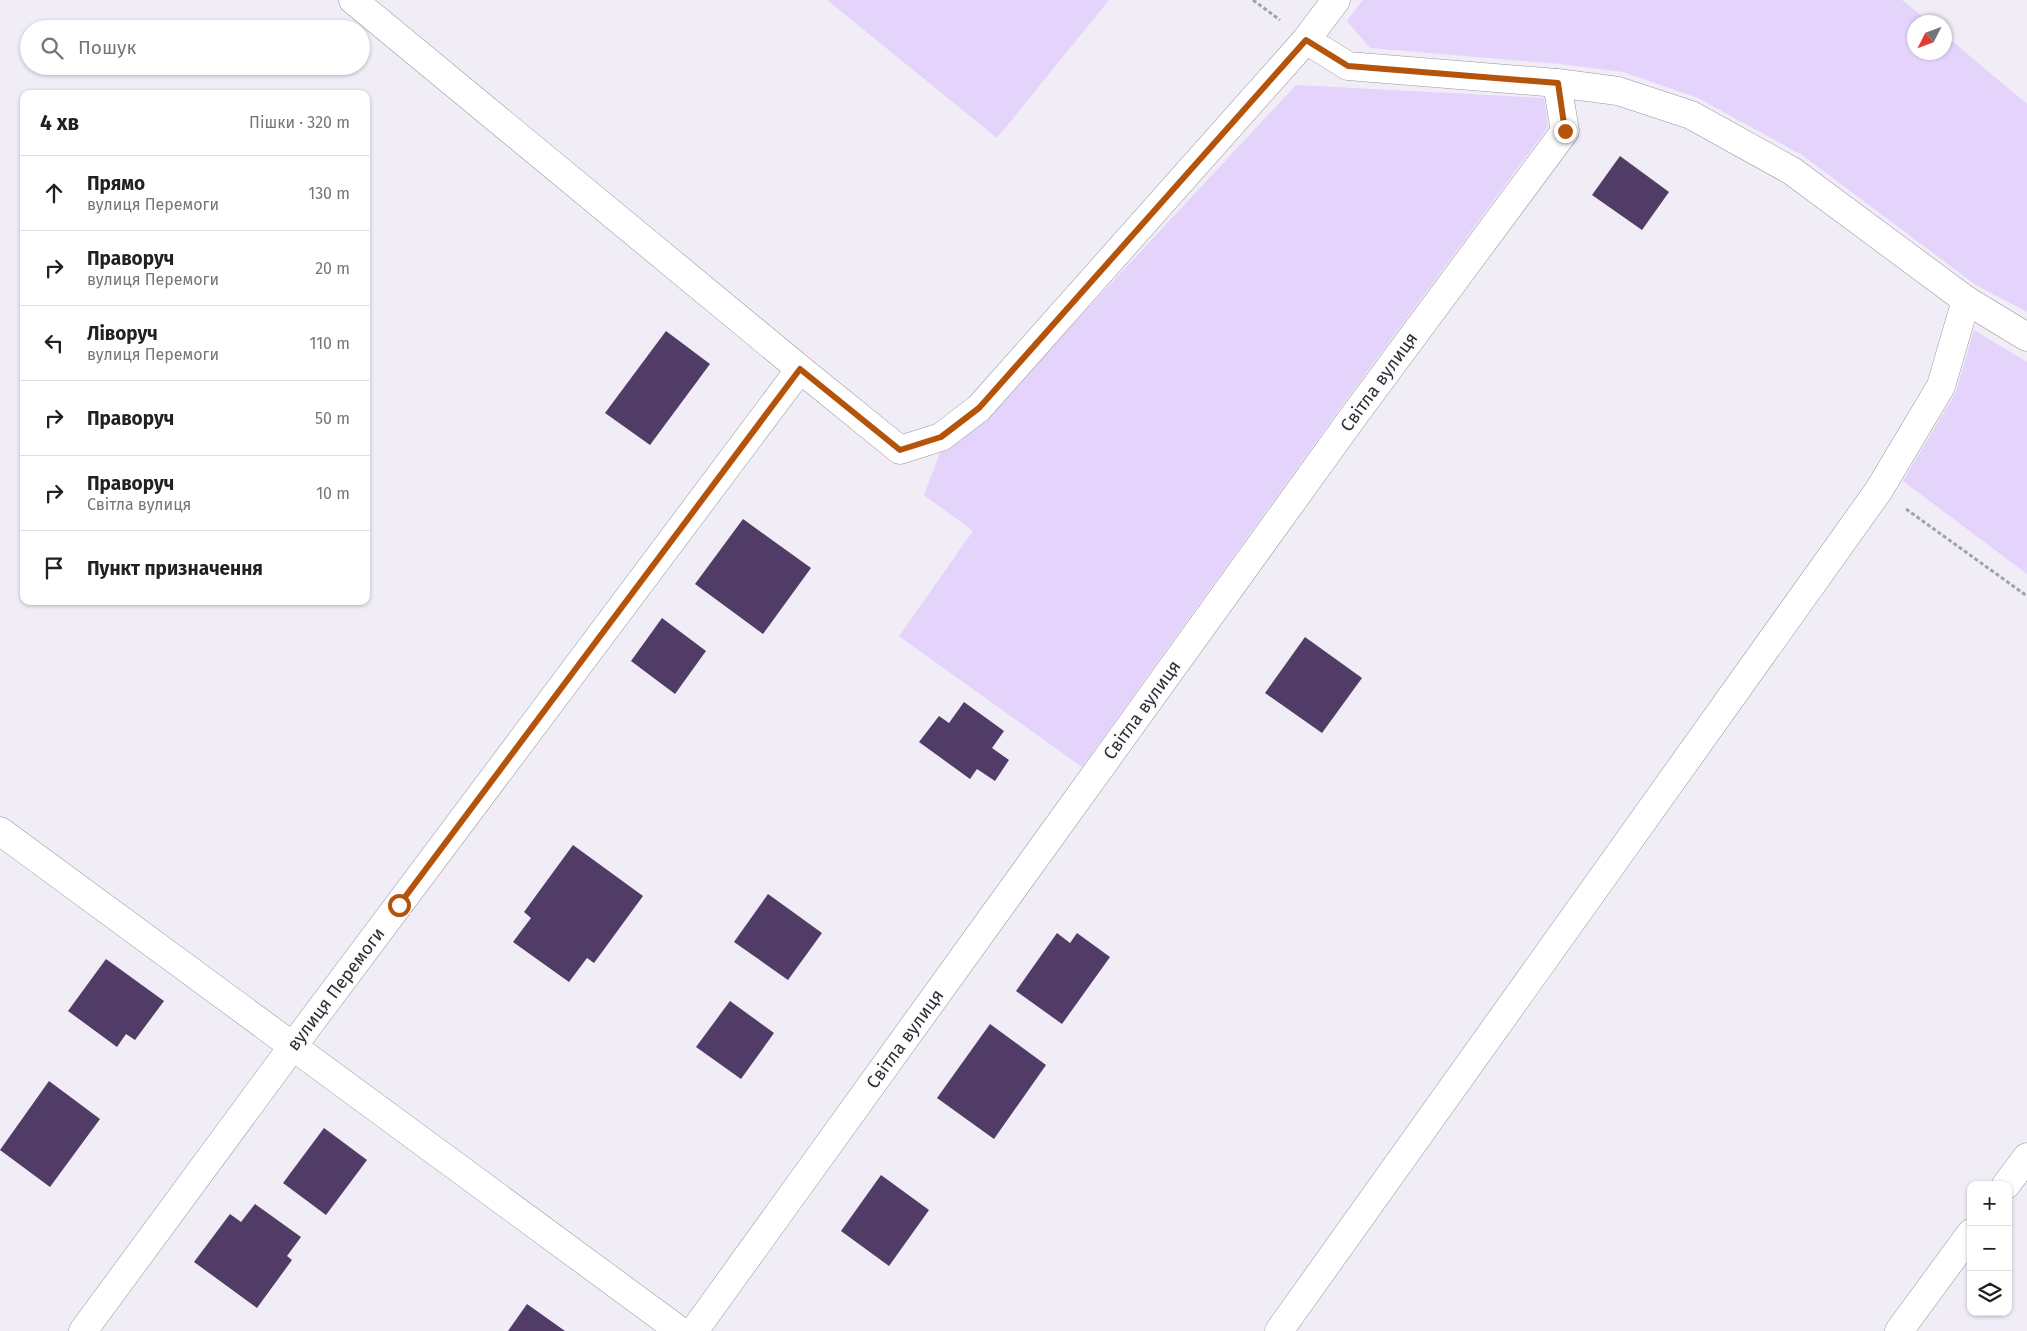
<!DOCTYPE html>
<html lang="uk">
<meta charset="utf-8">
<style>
body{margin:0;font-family:"Fira Sans",sans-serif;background:#f2f2f2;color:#202124}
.controls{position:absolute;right:15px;bottom:15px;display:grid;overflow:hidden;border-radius:10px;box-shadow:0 1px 4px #0004}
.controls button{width:45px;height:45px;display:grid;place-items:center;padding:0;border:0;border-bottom:1px solid #e0e0e0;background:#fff;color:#202124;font:25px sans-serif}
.compass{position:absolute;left:1907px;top:15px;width:45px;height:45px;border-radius:50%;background:#fff;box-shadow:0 1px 4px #0004;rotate:228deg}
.stop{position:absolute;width:15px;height:15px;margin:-11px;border:4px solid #b45309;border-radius:50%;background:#fff}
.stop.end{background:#b45309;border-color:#fff;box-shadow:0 1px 5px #0008}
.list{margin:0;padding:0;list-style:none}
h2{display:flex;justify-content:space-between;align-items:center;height:65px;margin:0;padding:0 20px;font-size:21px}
h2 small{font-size:16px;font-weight:400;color:#757577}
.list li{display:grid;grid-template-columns:32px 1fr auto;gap:15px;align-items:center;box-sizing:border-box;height:75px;padding:0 20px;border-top:1px solid #e0e0e0}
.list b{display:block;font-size:19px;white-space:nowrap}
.list p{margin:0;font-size:16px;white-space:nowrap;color:#757577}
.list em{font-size:16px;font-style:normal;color:#757577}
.icon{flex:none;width:28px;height:28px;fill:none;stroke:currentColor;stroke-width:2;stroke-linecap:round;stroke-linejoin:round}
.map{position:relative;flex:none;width:2027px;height:1331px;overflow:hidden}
.search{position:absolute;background:#fff;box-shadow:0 1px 4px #0004;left:20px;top:20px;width:350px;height:55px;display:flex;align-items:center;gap:12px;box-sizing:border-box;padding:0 18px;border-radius:28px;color:#757577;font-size:19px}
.panel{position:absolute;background:#fff;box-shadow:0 1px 4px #0004;left:20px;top:90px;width:350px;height:515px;border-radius:10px}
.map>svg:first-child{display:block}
.green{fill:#e4d3fa}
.building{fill:#513c67}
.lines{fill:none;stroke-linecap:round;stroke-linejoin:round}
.minor-casing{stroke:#99959f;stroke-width:29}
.path{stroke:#a3a1a8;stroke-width:3;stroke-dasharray:4 2.5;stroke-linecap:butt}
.minor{stroke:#fff;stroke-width:28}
.route{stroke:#b45309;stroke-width:6}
.labels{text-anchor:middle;stroke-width:5;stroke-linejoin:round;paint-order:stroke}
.street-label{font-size:18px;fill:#2f2e32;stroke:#fdfcfe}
</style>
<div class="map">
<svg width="2027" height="1331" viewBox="0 0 2027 1331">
<rect width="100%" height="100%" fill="#f1edf7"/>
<g class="green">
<polygon points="827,0 1109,0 997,138"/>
<polygon points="1363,0 1902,0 1929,22 1914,22 1914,52 1944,52 1945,35 2027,104 2027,312 1976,285 1802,155 1698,98 1623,72 1560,64 1370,48 1347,21"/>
<polygon points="1296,85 1544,98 1548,127 1341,407 1082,767 899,636 973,531 924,495 940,453 979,425"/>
<polygon points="1974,330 2027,362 2027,574 1903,481 1956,392"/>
</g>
<g class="building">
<polygon points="1620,156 1669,192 1642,230 1592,195"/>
<polygon points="666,331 710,364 650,445 605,413"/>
<polygon points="743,519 811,568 763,634 695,584"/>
<polygon points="662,618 706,651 675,694 631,661"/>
<polygon points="1305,637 1362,678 1322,733 1265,693"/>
<polygon points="964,702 1004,731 992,748 1009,760 995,781 977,769 970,779 919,742 939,716 949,723"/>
<polygon points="573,845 643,896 594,963 587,958 569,982 513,942 531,918 524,912"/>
<polygon points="768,894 822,933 788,980 734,942"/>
<polygon points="1057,933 1070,943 1077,933 1110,957 1062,1024 1016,991"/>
<polygon points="106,959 164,1001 135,1040 126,1034 117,1047 68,1011"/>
<polygon points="730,1001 774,1033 741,1079 696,1047"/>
<polygon points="990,1024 1046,1065 994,1139 937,1098"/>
<polygon points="49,1081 100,1119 50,1187 0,1150"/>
<polygon points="324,1128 367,1160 326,1215 283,1183"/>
<polygon points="881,1175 929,1210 889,1266 841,1231"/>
<polygon points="255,1204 301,1237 287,1256 292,1260 257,1308 194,1262 230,1214 241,1222"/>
<polygon points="527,1304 565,1331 508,1331"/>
</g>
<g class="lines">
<defs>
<g id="minor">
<polyline points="353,0 800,369 900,450 941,437 979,408 1306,40 1336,0"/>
<polyline points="1306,40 1348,66 1557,83 1618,91 1691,115 1792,171 1966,300 2027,337"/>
<polyline points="0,831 680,1331"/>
<polyline points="2006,1185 2027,1157"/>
<polyline points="83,1331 293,1046 800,369"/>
<polyline points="694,1331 1353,417 1565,131 1557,83"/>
<polyline points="1279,1331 1879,490 1941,386 1966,300"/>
<polyline points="1899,1331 1971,1233"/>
</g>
</defs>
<use href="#minor" class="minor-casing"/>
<g class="path">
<polyline points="1253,0 1280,20"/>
<polyline points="1906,509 2027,596"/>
</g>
<use href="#minor" class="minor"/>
</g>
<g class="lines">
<polyline class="route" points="399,905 800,369 900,450 941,437 979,408 1306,40 1348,66 1558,83 1565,131"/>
</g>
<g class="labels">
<g class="street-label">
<text transform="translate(1379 382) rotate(-54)" y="6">Світла вулиця</text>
<text transform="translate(1142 710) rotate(-54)" y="6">Світла вулиця</text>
<text transform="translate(336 989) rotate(-53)" y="6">вулиця Перемоги</text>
<text transform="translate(905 1039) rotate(-54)" y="6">Світла вулиця</text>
</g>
</g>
</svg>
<div class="controls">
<button>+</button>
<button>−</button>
<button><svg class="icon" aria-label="layers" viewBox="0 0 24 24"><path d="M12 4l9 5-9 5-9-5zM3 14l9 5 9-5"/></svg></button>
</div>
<svg class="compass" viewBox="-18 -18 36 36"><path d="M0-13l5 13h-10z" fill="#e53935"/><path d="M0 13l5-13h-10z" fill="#757577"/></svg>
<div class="stop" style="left:399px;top:905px"></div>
<div class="stop end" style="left:1565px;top:131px"></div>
<div class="search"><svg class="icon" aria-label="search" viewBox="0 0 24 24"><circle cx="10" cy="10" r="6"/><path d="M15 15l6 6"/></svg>Пошук</div>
<section class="panel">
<h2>4 хв<small>Пішки · 320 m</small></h2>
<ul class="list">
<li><svg class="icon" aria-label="ahead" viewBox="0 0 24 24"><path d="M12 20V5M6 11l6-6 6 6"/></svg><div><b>Прямо</b><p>вулиця Перемоги</p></div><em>130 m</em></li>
<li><svg class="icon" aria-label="right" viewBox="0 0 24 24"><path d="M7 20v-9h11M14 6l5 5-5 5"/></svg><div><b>Праворуч</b><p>вулиця Перемоги</p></div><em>20 m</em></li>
<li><svg class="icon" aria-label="left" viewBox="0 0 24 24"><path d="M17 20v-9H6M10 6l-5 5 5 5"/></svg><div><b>Ліворуч</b><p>вулиця Перемоги</p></div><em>110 m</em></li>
<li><svg class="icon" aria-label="right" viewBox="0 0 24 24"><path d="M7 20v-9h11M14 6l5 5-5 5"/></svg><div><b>Праворуч</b></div><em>50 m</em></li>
<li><svg class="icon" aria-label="right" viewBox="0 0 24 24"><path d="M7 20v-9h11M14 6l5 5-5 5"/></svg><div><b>Праворуч</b><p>Світла вулиця</p></div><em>10 m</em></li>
<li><svg class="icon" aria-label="arrive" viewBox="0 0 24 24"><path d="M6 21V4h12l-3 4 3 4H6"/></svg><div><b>Пункт призначення</b></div></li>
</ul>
</section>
</div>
